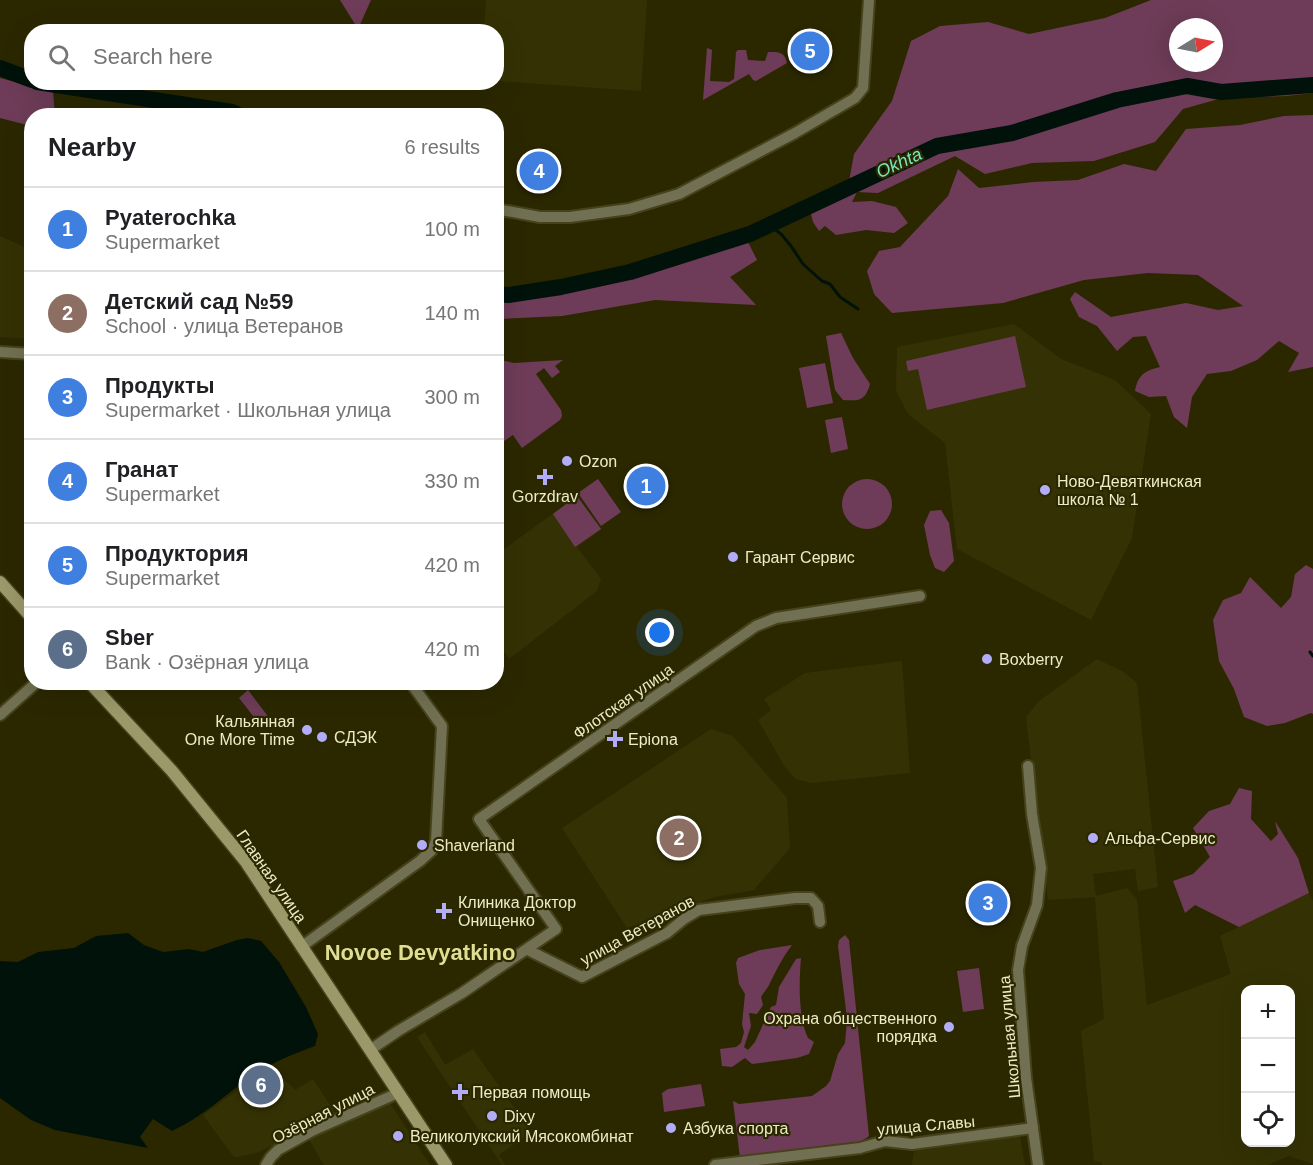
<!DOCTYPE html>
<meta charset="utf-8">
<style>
body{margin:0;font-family:Arial,sans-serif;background:#f2f2f2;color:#202124}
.controls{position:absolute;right:18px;bottom:18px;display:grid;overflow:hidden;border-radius:12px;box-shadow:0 6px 24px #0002}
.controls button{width:54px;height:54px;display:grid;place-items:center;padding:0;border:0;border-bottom:2px solid #e0e0e0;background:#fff;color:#202124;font:30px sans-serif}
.compass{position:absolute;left:1169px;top:18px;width:54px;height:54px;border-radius:50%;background:#fff;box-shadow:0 6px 24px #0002;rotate:80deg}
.you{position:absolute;left:660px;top:633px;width:21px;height:21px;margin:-15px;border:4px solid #fff;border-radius:50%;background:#1a73e8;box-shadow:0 0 0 9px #1a73e833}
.badge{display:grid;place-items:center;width:39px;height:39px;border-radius:50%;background:#7c3aed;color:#fff;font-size:20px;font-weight:700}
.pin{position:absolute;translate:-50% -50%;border:3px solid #fff;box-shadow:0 2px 6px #0006}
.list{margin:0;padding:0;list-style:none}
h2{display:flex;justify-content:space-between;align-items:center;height:78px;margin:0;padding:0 24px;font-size:26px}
h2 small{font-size:20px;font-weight:400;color:#757577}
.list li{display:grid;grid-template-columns:39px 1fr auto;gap:18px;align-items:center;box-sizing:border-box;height:84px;padding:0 24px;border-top:2px solid #e0e0e0}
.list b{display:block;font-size:22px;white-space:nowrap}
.list p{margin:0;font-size:20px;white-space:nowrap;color:#757577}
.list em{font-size:20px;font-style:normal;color:#757577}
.icon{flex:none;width:33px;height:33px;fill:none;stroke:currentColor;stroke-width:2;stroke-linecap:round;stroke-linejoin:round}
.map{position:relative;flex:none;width:1313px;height:1165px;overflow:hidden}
.search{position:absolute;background:#fff;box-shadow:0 6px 24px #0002;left:24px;top:24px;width:480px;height:66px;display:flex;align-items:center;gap:15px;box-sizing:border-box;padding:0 21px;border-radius:24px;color:#757577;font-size:22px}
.panel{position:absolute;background:#fff;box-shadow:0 6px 24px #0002;left:24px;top:108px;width:480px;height:582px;border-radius:24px}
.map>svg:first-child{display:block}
.built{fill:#343204;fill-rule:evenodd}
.green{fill:#6e3c58;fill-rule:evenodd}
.water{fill:#00120a}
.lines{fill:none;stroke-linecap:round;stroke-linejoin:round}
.stream{stroke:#00120a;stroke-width:3}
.river{stroke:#00120a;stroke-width:16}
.minor-casing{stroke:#46431c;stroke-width:14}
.secondary-casing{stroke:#46431c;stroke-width:15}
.minor{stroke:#717052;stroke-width:10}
.secondary{stroke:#9b996a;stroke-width:12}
.poi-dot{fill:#b2adf9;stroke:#2b2800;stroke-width:2}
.labels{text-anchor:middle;stroke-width:4.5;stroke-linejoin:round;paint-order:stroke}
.poi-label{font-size:16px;fill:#edecc7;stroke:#2b2800;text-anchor:start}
.street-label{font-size:16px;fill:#edecc7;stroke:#2b2800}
.water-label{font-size:18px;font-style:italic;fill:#78e7bc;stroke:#2b2800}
.district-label{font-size:22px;font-weight:bold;fill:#e0de92;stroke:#2b2800}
</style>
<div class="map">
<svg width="1313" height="1165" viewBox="0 0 1313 1165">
<rect width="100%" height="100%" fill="#2b2800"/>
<g class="built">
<polygon points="486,0 647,0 641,91 497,81 496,32 484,31"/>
<polygon points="0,236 31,250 31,339 0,337"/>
<polygon points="1014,324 1061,359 1115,380 1151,414 1132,538 1091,620 957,549 945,443 908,414 896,391 897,347"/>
<polygon points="577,496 602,529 577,547 601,579 597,591 509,659 497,641 496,555"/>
<path d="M1097 659 1122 671 1137 683 1158 887 1138 891 1135 869 1093 874 1096 896 1127 888 1137 899 1147 1005 1231 974 1220 936 1309 893 1313 901V1164L1289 1156 1268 1165H1102L1101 1162 1094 1161 1081 1031 1104 1019 1095 897 1048 900 1026 717 1039 701ZM1246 990H1290V1142H1246Z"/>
<polygon points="902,661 910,773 812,783 796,779 785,767 758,720 771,710 764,699 805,673"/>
<polygon points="711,729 733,736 787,798 790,848 754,890 715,897 627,928 562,828"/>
<polygon points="425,1032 445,1065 473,1049 531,1132 499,1155 505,1165 502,1165 417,1037"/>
<polygon points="271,1066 295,1090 313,1079 336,1114 257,1153 237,1157 233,1156 203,1115"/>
<polygon points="388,1100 430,1165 324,1165 308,1138"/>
<polygon points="1020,1136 1025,1165 912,1165 914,1151"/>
</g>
<g class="green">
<polygon points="340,0 371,0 358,29"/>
<path d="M1151 0H1313V93L1286 96 1222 98 1183 109 1155 142 1094 161 1032 163 985 174 955 156 878 193 857 192 852 202 872 201 896 207 908 223 894 233 866 230 836 235 825 226 819 231 813 222 810 210 848 187 854 154 892 101 911 41 940 26 988 22 1029 34 1105 18ZM1178 27H1214V63H1178Z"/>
<path d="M707 48 712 50 710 81 729 82 734 79 736 52 738 50H746L748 60 765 61 768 52C777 52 785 51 787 63L756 81 753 80 749 74 703 100Z"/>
<polygon points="0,78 53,92 55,115 32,116 31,126 0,118"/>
<polygon points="83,108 123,110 137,112 137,115 63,115"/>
<path d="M1313 115V367L1288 372 1299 353 1279 341 1257 360 1231 371 1207 374 1192 397 1187 428 1174 417 1166 396 1149 397 1135 391C1138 375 1144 371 1160 367L1146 336 1133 337 1117 351 1097 326 1079 317 1070 299 1075 292 1111 317 1186 303 1218 310 1243 306 1198 275 1148 273 1084 280 1003 303 892 313 874 294 867 271 879 251 900 247 948 196 958 169 979 188 1033 182 1078 180 1124 164 1156 171 1186 129 1240 125 1284 116Z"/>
<path d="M746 238 757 260 730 277 756 305 655 300 562 316 497 319V298C516 300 536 294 556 291 621 279 683 259 746 238Z"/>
<path d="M841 333 853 358 870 384C865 401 860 401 843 400L835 390 826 336Z"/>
<polygon points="1015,336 1026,387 927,410 918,369 908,371 906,361"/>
<polygon points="496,359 514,363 563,360 555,366 560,372 552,378 544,368 536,374 561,410 562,416 560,420 522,448 513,435 504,441 497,430"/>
<polygon points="825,363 833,403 807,408 799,368"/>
<polygon points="842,417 848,449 831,453 825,420"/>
<circle cx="867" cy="504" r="25"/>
<polygon points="598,479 621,512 601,526 578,493"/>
<polygon points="577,496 601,529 575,547 553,514"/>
<polygon points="941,510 949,523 954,561 944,572 935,568 930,555 924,525 930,511"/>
<polygon points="1306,565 1313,569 1313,714 1311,713 1285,723 1267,726 1244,717 1234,689 1219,661 1213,620 1223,600 1241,593 1250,577 1281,608 1291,597 1295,574"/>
<polygon points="248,690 270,719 261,726 239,698"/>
<polygon points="1239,788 1252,791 1251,819 1271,841 1278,834 1275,821 1298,858 1309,893 1239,927 1195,905 1185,913 1173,881 1193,874 1210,857 1193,828 1209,811 1230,804"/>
<path d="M845 935 849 940 869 1136C855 1150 764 1155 740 1158L733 1101 739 1104 812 1096 826 1086 830 1081 838 1054 845 1043 846 1032 847 1018 838 946 839 940Z"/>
<path d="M792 945C782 958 776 971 769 985 767 989 764 992 761 997L763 1005 757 1014 749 1013 751 1026 744 1047 748 1050 755 1042 771 1007 776 1005 779 987 796 959 801 958C799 980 798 1018 808 1038L814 1042 809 1054 797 1058 752 1064 745 1058 732 1067 722 1066 720 1049 736 1047 741 1043 744 1032 742 1024 745 994 739 984 736 963 738 958 760 950Z"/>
<polygon points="979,968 984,1009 963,1012 957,971"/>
<polygon points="701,1084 705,1106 664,1112 662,1093 668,1089"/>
</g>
<path class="water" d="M128 933 144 945 163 952 189 949 203 952 237 940 248 938 261 941 279 962 306 1007 318 1034 315 1046C295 1053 274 1062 256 1073 228 1092 203 1117 172 1131L153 1119 140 1137 148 1148 55 1130 31 1120 0 1098V961L18 962 38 952 74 948 96 936Z"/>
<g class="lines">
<g class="stream">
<polyline points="769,225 781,234 791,246 803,264 822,281 830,284 840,297 858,309"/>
<polyline points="1310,652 1313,656"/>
</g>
<g class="river">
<polyline points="0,68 32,80"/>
<polyline points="37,82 232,112 240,116"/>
<polyline points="496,294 508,295 561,287 630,272 750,234 937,146 1012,133 1117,100 1187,86 1221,92 1313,85"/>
</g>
<defs>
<g id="minor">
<polyline points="496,209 540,217 570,217 629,209 679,194 795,133 855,98 863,88 869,0"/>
<polyline points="0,352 32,354"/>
<polyline points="0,715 37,682"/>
<polyline points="1028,766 1032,814 1041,868 1037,905 1022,946 1018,970 1026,1078 1038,1165"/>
<polyline points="301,947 420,861 432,850 436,841 442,726 410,682"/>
<polyline points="528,950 582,977 667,933 684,919 699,910 795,898 811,898 818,906 820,922"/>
<polyline points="370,1050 398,1031 462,993 556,929 479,819 756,626 776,618 920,596"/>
<polyline points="266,1165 271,1157 278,1150 314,1130 398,1093"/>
<polyline points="715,1165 860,1148 885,1141 912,1144 1033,1128"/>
</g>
<g id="secondary">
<polyline points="0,582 32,618"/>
<polyline points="89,682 172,771 246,862 446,1165"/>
</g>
</defs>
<use href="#minor" class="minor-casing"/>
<use href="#secondary" class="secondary-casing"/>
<use href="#minor" class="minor"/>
<use href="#secondary" class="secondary"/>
</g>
<g class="poi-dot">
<circle cx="567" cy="461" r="6"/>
<path d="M542 468h6v6h6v6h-6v6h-6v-6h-6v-6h6z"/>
<circle cx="1045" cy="490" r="6"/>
<circle cx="733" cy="557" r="6"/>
<circle cx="987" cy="659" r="6"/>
<circle cx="307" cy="730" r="6"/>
<circle cx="322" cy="737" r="6"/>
<path d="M612 730h6v6h6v6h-6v6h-6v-6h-6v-6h6z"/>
<circle cx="1093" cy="838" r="6"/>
<circle cx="422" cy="845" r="6"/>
<path d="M441 902h6v6h6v6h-6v6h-6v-6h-6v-6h6z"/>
<circle cx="949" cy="1027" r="6"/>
<path d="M457 1083h6v6h6v6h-6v6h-6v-6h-6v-6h6z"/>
<circle cx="492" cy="1116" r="6"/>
<circle cx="671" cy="1128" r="6"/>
<circle cx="398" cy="1136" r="6"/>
</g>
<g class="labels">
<g class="poi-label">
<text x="579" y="467">Ozon</text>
<text x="1057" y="487">Ново-Девяткинская<tspan x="1057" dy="18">школа № 1</tspan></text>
<text x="545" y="502" text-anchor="middle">Gorzdrav</text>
<text x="745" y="563">Гарант Сервис</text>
<text x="999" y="665">Boxberry</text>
<text x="295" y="727" text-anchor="end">Кальянная<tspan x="295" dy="18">One More Time</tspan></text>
<text x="334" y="743">СДЭК</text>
<text x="628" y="745">Epiona</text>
<text x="1105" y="844">Альфа-Сервис</text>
<text x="434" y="851">Shaverland</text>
<text x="458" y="908">Клиника Доктор<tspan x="458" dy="18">Онищенко</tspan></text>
<text x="937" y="1024" text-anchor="end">Охрана общественного<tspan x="937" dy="18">порядка</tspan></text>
<text x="472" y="1098">Первая помощь</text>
<text x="504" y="1122">Dixy</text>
<text x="683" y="1134">Азбука спорта</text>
<text x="410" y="1142">Великолукский Мясокомбинат</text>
</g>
<g class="street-label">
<text transform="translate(623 701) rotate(-35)" y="6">Флотская улица</text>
<text transform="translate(272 876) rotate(55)" y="6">Главная улица</text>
<text transform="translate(637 930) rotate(-29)" y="6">улица Ветеранов</text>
<text transform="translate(1009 1037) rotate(-95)" y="6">Школьная улица</text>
<text transform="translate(323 1113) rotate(-27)" y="6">Озёрная улица</text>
<text transform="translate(926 1125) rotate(-5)" y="6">улица Славы</text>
</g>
<g class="water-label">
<text transform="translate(899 163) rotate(-25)" y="6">Okhta</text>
</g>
<g class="district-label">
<text x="420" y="960">Novoe Devyatkino</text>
</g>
</g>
</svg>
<div class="controls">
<button>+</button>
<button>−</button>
<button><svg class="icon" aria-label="locate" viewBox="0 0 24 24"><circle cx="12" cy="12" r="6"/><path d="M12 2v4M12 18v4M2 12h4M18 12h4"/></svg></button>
</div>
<svg class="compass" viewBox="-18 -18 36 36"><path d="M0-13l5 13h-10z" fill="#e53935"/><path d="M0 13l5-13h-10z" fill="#757577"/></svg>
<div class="you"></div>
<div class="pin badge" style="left:646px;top:486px;background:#3f7fe0">1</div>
<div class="pin badge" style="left:679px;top:838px;background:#8d6e63">2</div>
<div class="pin badge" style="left:988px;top:903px;background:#3f7fe0">3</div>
<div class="pin badge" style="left:539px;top:171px;background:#3f7fe0">4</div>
<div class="pin badge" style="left:810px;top:51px;background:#3f7fe0">5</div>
<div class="pin badge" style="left:261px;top:1085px;background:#5c6f8a">6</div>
<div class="search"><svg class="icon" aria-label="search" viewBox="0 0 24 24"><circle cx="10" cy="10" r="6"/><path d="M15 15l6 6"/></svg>Search here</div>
<section class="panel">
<h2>Nearby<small>6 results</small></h2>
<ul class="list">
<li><span class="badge" style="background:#3f7fe0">1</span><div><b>Pyaterochka</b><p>Supermarket</p></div><em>100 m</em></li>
<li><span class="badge" style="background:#8d6e63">2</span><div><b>Детский сад №59</b><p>School · улица Ветеранов</p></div><em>140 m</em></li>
<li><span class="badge" style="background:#3f7fe0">3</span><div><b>Продукты</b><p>Supermarket · Школьная улица</p></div><em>300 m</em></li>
<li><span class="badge" style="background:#3f7fe0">4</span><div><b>Гранат</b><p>Supermarket</p></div><em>330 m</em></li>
<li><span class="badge" style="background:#3f7fe0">5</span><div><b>Продуктория</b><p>Supermarket</p></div><em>420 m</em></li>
<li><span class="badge" style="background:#5c6f8a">6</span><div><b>Sber</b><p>Bank · Озёрная улица</p></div><em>420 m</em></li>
</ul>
</section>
</div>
